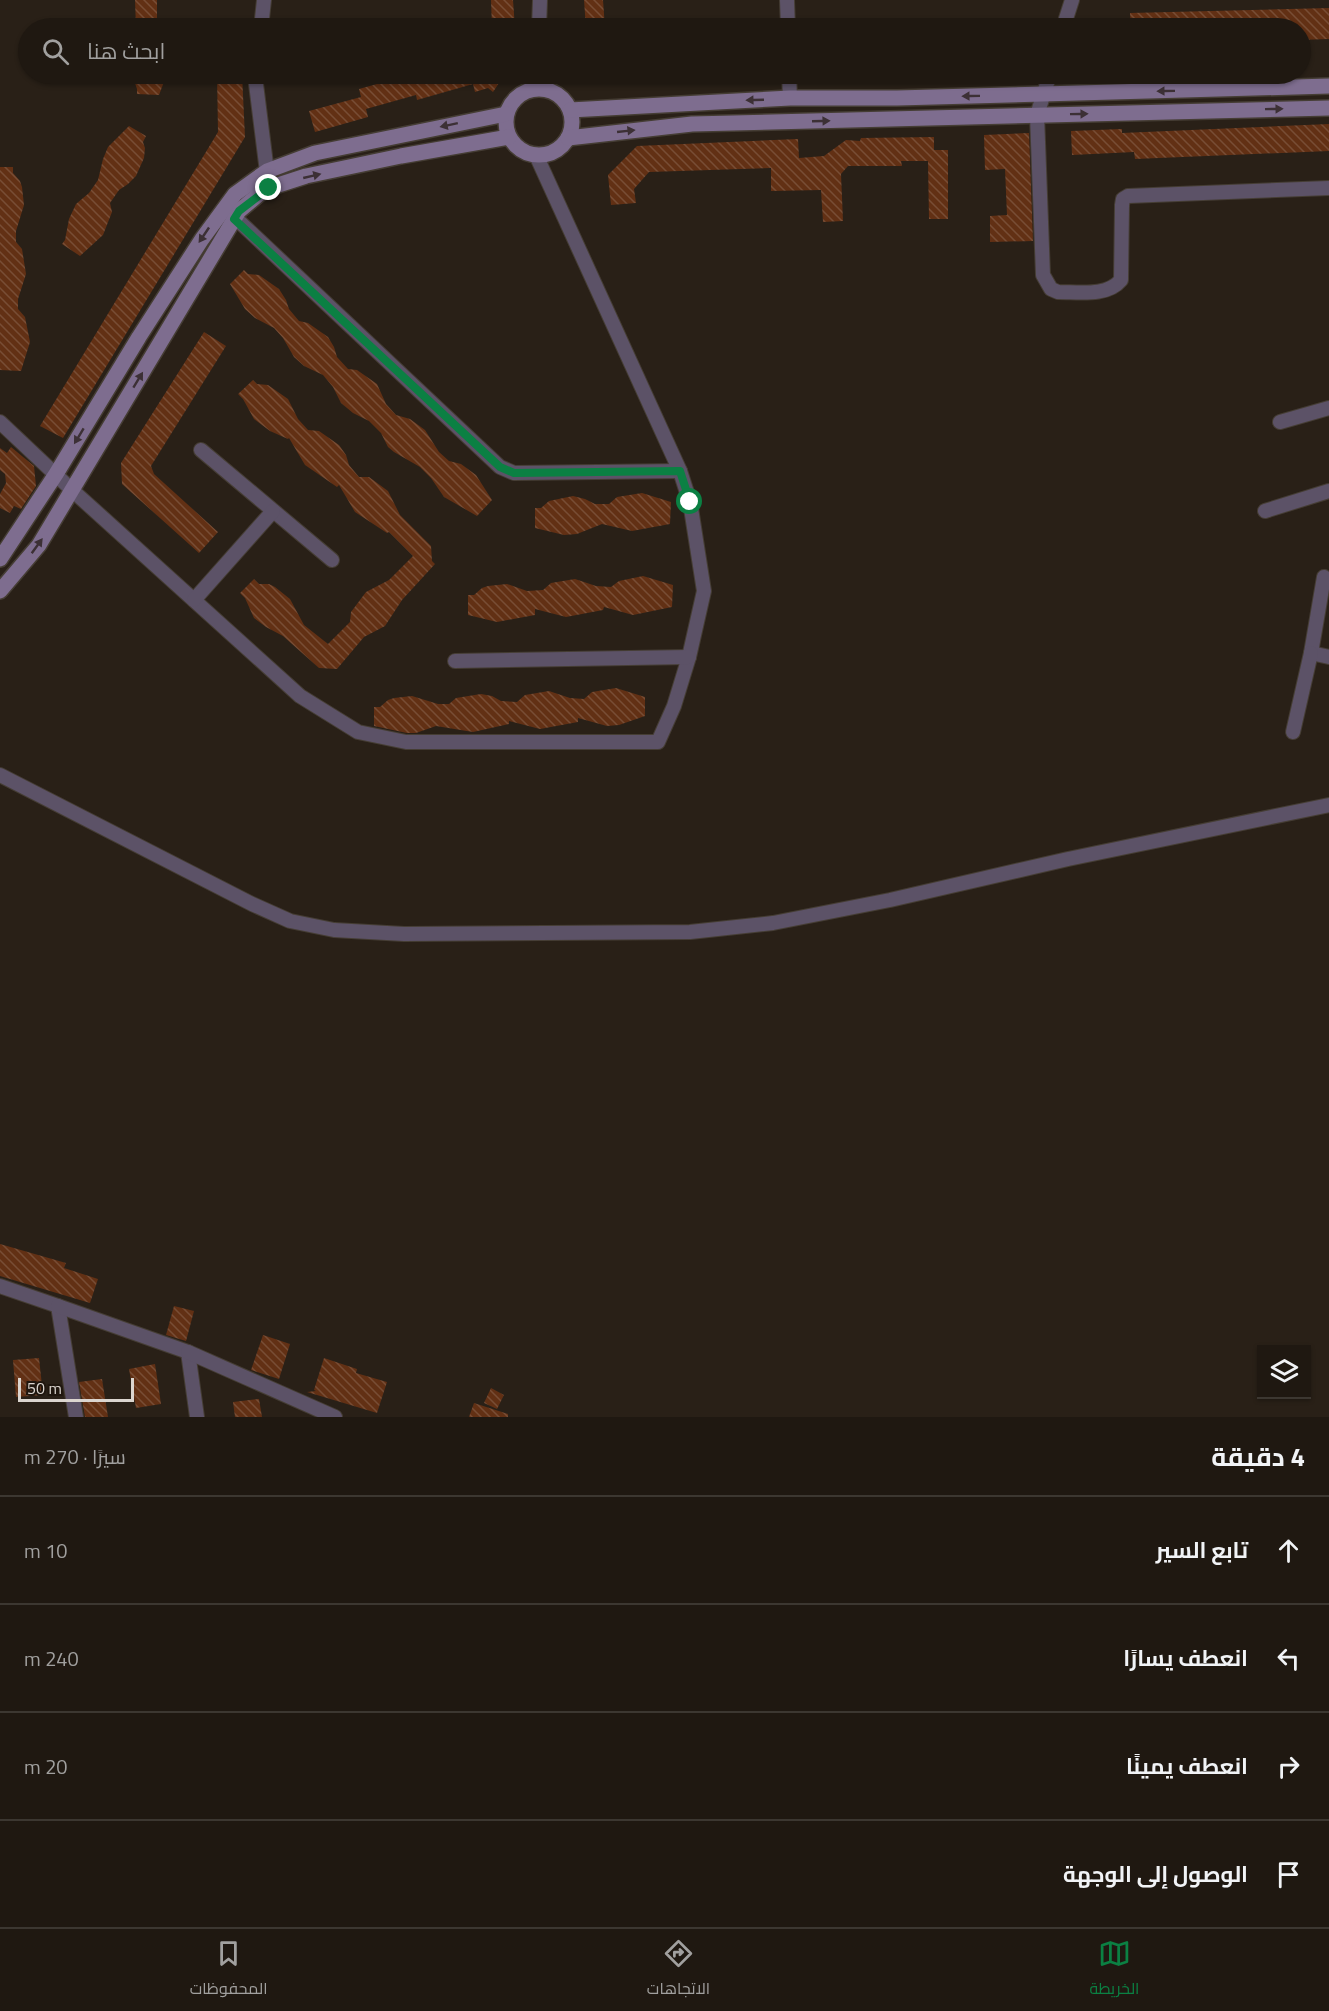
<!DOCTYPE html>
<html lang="ar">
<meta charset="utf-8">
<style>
body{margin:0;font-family:"Titillium Web",Cairo,sans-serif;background:#27211a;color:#f1f3f6;direction:rtl}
.controls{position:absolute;right:18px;bottom:18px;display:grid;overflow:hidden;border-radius:0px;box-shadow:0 2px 4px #0004}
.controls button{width:54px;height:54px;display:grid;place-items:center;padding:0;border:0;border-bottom:2px solid #3c3731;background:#1f1811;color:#f1f3f6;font:30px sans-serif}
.scale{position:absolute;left:18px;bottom:15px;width:116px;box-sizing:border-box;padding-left:6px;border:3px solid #dbd5cf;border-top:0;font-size:16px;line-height:21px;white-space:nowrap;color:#dbd5cf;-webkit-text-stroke:4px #1f160e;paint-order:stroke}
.stop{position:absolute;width:18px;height:18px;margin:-14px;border:4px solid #0b8043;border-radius:50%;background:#fff}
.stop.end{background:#0b8043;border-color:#fff;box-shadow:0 2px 6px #0008}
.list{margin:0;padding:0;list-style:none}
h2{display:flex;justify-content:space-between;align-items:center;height:78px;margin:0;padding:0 24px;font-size:26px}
h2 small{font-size:20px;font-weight:400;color:#a1a09f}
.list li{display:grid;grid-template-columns:39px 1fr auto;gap:18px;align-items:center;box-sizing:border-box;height:108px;padding:0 24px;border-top:2px solid #3c3731}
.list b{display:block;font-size:22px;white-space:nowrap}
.list em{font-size:20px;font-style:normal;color:#a1a09f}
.icon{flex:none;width:33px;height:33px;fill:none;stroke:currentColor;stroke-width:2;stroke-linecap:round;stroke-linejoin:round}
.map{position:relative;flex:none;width:1329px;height:1417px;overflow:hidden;direction:ltr}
.search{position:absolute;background:#1f1811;box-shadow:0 2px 4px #0004;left:18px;right:18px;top:18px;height:66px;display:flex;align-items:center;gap:15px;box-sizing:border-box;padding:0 21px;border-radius:33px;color:#a1a09f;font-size:22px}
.sheet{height:510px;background:#1f1811}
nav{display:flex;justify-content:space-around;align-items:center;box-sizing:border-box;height:84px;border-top:2px solid #3c3731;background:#1f1811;font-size:16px;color:#a1a09f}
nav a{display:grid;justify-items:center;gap:3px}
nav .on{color:#0b8043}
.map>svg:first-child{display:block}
.building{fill:url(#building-back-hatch)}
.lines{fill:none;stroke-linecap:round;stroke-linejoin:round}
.minor-casing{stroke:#453d34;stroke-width:16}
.secondary-casing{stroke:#453d34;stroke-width:18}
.minor{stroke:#5c5267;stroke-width:14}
.secondary{stroke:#7e6d8f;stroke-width:15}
.oneway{fill:#3c3035}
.route{stroke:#0b8043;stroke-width:8}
</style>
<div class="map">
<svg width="1329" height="1417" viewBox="0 0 1329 1417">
<defs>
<pattern id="building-back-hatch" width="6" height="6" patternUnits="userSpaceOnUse" patternTransform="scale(1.5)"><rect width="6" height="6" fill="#623014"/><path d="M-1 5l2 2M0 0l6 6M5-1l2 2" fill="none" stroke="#784d35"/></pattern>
</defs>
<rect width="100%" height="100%" fill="#292017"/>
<g class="building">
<polygon points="135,0 157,0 157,28 136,28"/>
<polygon points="491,0 513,0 515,28 492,28"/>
<polygon points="584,0 603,0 605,28 586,28"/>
<polygon points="1329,8 1329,39 1300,40 1300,28 1131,28 1130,13"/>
<polygon points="132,74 167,74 159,95 137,94 137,89"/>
<polygon points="217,74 242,74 245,137 63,438 40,426 218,132"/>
<polygon points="443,74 505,74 493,92 488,88 475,92 473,84 417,100 416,95 366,109 368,117 315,132 309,111 361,97 359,89 409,75 411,82"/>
<polygon points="1329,124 1329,151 1135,159 1134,152 1072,155 1071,131 1122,129 1122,133"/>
<polygon points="129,126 146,136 143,142 145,148 144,158 136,176 128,184 119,190 110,203 112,212 103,235 80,256 62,244 65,240 69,219 76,204 89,193 98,180 103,159 108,147"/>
<polygon points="1029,133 1033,241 990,242 990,216 1007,215 1005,169 985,170 984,135"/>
<polygon points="934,137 934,150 948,150 948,219 929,219 928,161 901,161 902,166 848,166 841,174 843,221 823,222 821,190 771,191 771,168 649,172 634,189 636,203 611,205 608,175 637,146 798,139 799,158 824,156 846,140 860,141 861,138"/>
<polygon points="0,167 13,167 13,173 20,181 22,187 24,205 16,231 16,242 22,249 26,274 18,299 18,309 25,317 30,342 21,371 0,370"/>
<polygon points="244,270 248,274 259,275 279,289 286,300 289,309 299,321 308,323 328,337 334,347 337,357 348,369 357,370 377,384 386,404 396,415 410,419 425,430 439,452 449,461 461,464 476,475 492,500 477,516 444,497 431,478 420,467 394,452 388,447 381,433 369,421 353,413 341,403 333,387 323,375 304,366 294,357 283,338 274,328 255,318 245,309 230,284"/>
<polygon points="204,332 226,346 151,466 154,474 218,532 199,553 122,484 121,463"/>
<polygon points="253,380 257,384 268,385 288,399 298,419 308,430 319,431 339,445 346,455 349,465 359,477 369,477 388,491 400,515 431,546 432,561 435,564 402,600 385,626 364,637 337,669 319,668 283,636 266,627 254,618 245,598 240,593 254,579 259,584 269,584 275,587 290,599 304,625 328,644 350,622 351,612 366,592 389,580 413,556 389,532 387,533 355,512 339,485 337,487 305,465 289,438 288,439 270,431 254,419 243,399 238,394"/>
<polygon points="11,447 34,466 36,486 21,509 14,506 10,513 0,508 0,494 6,483 5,474 0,470 0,448 7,453"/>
<polygon points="642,493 671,502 670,524 632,531 602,524 577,534 564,535 535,528 535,508 541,508 549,501 573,496 585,499 595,504 609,504 617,497"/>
<polygon points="643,576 673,585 672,607 633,615 604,607 603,610 566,617 535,609 535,615 497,622 468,615 468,595 474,595 482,588 488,586 507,584 527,591 543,590 551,583 575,579 596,586 611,587 619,581"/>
<polygon points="616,688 645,697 645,716 619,725 607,726 578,718 578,722 540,729 509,721 509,724 473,732 436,726 416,733 407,733 374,726 374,707 380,707 388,700 394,698 412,696 438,704 449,704 456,698 481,694 492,696 501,701 517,702 525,695 549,691 570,698 584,699 592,692"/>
<polygon points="0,1244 66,1263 64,1268 98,1279 90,1303 0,1276"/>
<polygon points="174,1306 194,1311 186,1341 166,1335"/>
<polygon points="263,1335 290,1344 279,1379 251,1370"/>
<polygon points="39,1358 43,1395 16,1397 13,1360"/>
<polygon points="324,1358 357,1369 356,1373 387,1382 377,1413 307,1392 316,1391 314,1390"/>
<polygon points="155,1364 161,1404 136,1408 129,1369"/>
<polygon points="102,1379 108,1417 85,1417 79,1382"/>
<polygon points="491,1388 504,1395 497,1409 484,1403"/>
<polygon points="259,1399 262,1417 235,1417 233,1402"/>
<polygon points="474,1403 508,1414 508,1417 469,1417"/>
</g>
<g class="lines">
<defs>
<g id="minor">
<polyline points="787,0 788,28"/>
<polyline points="261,28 264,0"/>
<polyline points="539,28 540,0"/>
<polyline points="1063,28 1072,0"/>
<polyline points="257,74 256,84 268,180"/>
<polyline points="789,74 790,98"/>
<path d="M1050 74 1037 115 1043 275 1051 289 1058 292C1079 292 1107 297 1121 280L1122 205 1123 199 1128 196 1329 188"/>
<polyline points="538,88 538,74"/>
<polyline points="228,211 500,467 514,473 680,471"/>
<polyline points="0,422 72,490 300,696 358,732 406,742 658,742 674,706 689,657 704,591 690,502 680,471 536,155"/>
<polyline points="1280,422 1329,408"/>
<polyline points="201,450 332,560"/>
<polyline points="1265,511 1329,491"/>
<polyline points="1324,577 1311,653 1329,657"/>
<polyline points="194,600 273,511"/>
<polyline points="455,661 689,657"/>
<polyline points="1293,732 1311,653"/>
<polyline points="0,775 252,904 290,921 334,930 404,934 690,932 773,923 890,900 1068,859 1329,805"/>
<polyline points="0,1286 58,1306 76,1417"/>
<polyline points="58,1306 188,1352 197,1417"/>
<polyline points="188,1352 335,1417"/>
</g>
<g id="secondary">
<circle cx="539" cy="122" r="33"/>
<polyline points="570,110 790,98 897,98 1329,86"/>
<polyline points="568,138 692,124 1329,108"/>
<polyline points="0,559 56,474 139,337 202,239 235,194 267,171 315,153 506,114"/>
<polyline points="0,591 39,545 239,211 258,195 269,188 306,176 401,156 509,137"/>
</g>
</defs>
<use href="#minor" class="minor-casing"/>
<use href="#secondary" class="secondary-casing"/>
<use href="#minor" class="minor"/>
<use href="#secondary" class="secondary"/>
</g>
<defs><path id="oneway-solid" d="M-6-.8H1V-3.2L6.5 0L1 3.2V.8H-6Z" transform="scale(1.5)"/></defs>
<g class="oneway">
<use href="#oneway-solid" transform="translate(1166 91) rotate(179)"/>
<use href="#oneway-solid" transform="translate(971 96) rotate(179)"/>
<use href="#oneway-solid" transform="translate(755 100) rotate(178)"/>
<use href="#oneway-solid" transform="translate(1274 109) rotate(-1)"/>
<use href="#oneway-solid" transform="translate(1079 114) rotate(-1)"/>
<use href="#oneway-solid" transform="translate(821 121) rotate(-2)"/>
<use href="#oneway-solid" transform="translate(449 125) rotate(168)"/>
<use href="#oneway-solid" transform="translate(626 131) rotate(-6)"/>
<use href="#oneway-solid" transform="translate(312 176) rotate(-13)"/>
<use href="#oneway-solid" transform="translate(204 235) rotate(124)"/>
<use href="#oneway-solid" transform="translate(138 380) rotate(-59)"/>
<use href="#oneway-solid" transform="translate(79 436) rotate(121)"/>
<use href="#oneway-solid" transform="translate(37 546) rotate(-54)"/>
</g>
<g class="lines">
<polyline class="route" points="269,188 239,211 234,219 500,467 514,473 680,471 690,502"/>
</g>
</svg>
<div class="controls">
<button><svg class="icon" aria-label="layers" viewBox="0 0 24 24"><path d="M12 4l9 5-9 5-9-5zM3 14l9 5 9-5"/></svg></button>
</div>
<div class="scale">50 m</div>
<div class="stop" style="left:690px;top:502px"></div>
<div class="stop end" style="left:269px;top:188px"></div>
<div class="search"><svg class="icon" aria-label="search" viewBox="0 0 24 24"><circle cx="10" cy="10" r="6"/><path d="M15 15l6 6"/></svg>ابحث هنا</div>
</div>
<section class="sheet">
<h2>4 دقيقة<small>سيرًا · 270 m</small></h2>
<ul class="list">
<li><svg class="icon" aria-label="ahead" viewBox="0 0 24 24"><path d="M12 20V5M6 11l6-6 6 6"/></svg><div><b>تابع السير</b></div><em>10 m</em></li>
<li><svg class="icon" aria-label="left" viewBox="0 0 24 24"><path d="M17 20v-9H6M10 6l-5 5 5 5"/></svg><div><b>انعطف يسارًا</b></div><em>240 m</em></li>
<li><svg class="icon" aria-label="right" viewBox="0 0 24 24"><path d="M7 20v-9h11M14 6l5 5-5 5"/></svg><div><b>انعطف يمينًا</b></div><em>20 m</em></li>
<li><svg class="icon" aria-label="arrive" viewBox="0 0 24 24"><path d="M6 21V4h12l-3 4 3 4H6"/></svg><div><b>الوصول إلى الوجهة</b></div></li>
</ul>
</section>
<nav>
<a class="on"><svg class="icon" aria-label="map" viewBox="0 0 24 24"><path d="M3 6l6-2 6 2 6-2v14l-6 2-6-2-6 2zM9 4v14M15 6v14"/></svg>الخريطة</a>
<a><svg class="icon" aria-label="directions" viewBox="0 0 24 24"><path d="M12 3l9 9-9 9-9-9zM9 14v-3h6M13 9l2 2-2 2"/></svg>الاتجاهات</a>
<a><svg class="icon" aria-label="saved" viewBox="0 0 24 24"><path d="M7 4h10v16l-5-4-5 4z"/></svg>المحفوظات</a>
</nav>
